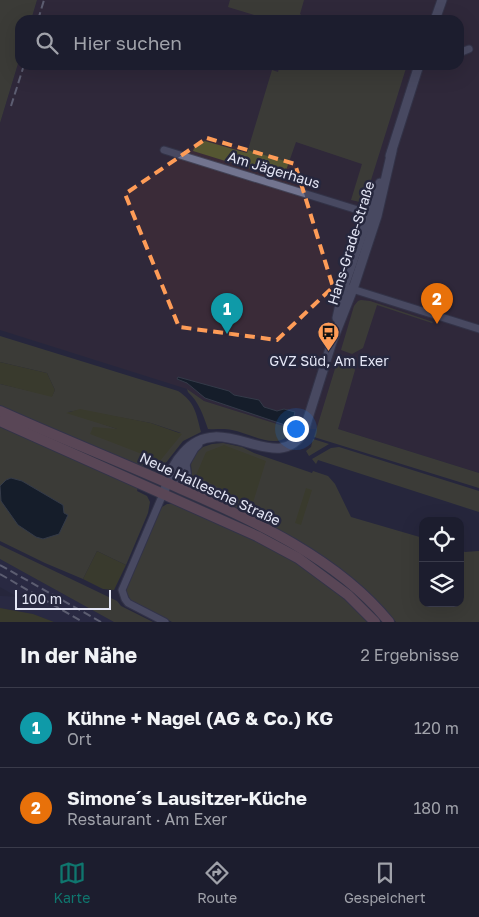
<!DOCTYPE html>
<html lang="de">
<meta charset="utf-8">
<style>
body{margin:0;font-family:"Golos Text",sans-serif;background:#252636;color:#f1f3f6}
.controls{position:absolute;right:15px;bottom:15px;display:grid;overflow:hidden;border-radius:10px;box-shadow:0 5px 20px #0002}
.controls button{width:45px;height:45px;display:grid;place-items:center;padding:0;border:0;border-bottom:1px solid #3a3b4a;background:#1c1d2e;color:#f1f3f6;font:25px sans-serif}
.scale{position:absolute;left:15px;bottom:12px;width:96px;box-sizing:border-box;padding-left:5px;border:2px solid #e4e6f5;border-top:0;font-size:14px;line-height:18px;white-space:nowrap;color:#e4e6f5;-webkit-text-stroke:4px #26273d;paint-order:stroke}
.you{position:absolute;left:295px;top:428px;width:18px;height:18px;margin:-12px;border:4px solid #fff;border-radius:50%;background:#1a73e8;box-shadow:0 0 0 8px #1a73e833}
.badge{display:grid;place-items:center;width:32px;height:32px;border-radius:50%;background:#0f766e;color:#fff;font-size:16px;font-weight:700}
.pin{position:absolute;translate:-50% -41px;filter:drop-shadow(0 1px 2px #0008)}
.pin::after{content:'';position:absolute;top:26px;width:18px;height:15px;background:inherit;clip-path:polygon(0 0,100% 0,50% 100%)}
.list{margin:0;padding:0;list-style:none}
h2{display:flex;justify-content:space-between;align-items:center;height:65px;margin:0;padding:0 20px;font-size:21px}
h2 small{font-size:16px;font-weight:400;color:#a0a2aa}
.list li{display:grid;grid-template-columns:32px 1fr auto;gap:15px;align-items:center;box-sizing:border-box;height:80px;padding:0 20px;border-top:1px solid #3a3b4a}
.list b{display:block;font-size:19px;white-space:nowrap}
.list p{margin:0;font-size:16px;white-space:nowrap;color:#a0a2aa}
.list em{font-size:16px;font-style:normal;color:#a0a2aa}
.icon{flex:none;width:28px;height:28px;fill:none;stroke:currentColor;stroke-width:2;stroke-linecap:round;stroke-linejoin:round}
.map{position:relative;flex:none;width:479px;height:622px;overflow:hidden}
.search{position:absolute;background:#1c1d2e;box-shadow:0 5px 20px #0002;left:15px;right:15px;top:15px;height:55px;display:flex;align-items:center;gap:12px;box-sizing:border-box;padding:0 18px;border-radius:15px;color:#a0a2aa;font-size:19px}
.sheet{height:225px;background:#1c1d2e}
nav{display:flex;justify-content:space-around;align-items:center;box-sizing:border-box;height:70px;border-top:1px solid #3a3b4a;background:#1c1d2e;font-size:14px;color:#a0a2aa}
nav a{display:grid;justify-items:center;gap:2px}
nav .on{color:#0f766e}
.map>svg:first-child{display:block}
.commercial{fill:#3a2b38}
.industrial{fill:#3b2b36}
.built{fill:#2d2e4b}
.green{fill:#555632;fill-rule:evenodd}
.forest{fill:#51521b}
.water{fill:#001214;stroke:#445258}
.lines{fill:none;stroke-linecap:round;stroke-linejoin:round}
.minor-casing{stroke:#424356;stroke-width:9}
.tertiary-casing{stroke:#424356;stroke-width:11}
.primary-casing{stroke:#424356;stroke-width:12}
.minor{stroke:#72748f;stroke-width:7}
.tertiary{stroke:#72748f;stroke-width:9}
.primary{stroke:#986e76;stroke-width:10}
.rail{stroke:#9ea0b1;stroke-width:2;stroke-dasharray:8 4;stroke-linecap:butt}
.marked{fill:none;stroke:#fe9c57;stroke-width:4;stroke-dasharray:10 6;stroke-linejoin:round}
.labels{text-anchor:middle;stroke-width:5;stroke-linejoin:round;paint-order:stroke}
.street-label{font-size:14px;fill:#e4e6f5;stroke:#26273d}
.poi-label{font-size:14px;fill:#e4e6f5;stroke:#26273d}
</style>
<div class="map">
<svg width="479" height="622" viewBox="0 0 479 622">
<rect width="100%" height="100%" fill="#26273d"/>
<polygon class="commercial" points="37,0 479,0 479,473 338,429 293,429 204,401 187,389 0,330 0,123 20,57 20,65 459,65 459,20 31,20"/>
<polygon class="industrial" points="296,142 363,164 351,200 283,179"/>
<polygon class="built" points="0,559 114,622 54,622 33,614 0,608 0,596 18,597 0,587"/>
<g class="green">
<polygon points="0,0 37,0 31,20 20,20 20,57 0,123"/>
<polygon points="230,0 304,0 300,14 306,19 306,20 271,20 228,7"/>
<polygon points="280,65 407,65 366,196 360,202 351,200 362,164 296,142 283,179 193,151 196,143 205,141 247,153 272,70 278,72"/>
<polygon points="361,300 370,301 433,322 432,323 377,305 363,348 352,354 341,350 354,306 358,301"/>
<path d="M0 336 178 391C195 402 196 413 201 432L183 441 161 469H155L143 464 142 468 0 407V384L52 396 55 390 47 373 0 362ZM80 410 151 423 181 433 120 430 68 412Z"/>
<path d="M338 359C346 360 353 361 355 370L338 429 479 473V488L314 437Z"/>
<path d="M187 389 204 401 293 429C280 454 251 433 232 430 223 428 216 430 208 429 203 415 199 402 188 392Z"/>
<polygon points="0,427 138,487 137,491 147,496 150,502 148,513 126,565 97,551 83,579 45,563 0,541"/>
<polygon points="313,439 329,444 309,456 306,451 311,447"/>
<polygon points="223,443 242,447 254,453 312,473 313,471 328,476 335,484 351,517 423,538 423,603 460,603 460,550 465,552 479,551 479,622 396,622 366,591 260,520 220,500 197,485 192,480 191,464 195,454 203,447 212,444"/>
<polygon points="339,447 479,491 479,512 318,460 316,464 312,459 331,448"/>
<polygon points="167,504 174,504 286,554 337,589 373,622 172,622 131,601 126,591 127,585 156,518 162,507"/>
<polygon points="0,545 117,601 121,606 153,622 114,622 0,559"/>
</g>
<g class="forest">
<polygon points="0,362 47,373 55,390 52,397 0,384"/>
<polygon points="80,409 151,423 182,434 160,461 90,434 93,427 117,429 66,413"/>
<polygon points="224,445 266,461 252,506 196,475 206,452"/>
<polygon points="306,488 312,490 301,525 295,523"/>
<polygon points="97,551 126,565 114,590 103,589 83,579"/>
<polygon points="0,608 33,614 54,622 0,622"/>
</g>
<g class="water">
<polygon points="178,377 229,391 234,395 259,400 264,407 277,411 284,409 295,412 291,427 205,398 187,383 177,379"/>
<polygon points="11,478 22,481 63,505 64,513 68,515 59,534 43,539 36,537 18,525 1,501 0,486 6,480"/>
</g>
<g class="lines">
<defs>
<g id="minor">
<polyline points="459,53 469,49"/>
<polyline points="164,150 374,215"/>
<polyline points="349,288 479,329"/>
<polyline points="163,494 122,590 125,599 128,603 165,622"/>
</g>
<g id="tertiary">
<polyline points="435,20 442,0"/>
<polyline points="390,156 419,65"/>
<polyline points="337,318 344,286 380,183"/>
<polyline points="185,464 187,478 195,495"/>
<polyline points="168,483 178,476 194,448 198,444"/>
<path d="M163 494C170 478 170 467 183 453 222 407 277 479 304 431L332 342 353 289 377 216 392 151"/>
</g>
<g id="primary">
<path d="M0 411C60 438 121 462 181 489 253 520 338 559 389 622"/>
<polyline points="0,421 257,536 298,558 348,595 375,622"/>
</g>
</defs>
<use href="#minor" class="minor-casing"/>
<use href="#tertiary" class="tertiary-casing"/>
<use href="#primary" class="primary-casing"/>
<use href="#minor" class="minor"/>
<use href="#tertiary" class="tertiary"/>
<use href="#primary" class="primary"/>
<g class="rail">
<polyline points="38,20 44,0"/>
<polyline points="11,106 24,65"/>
<polyline points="0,565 101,622"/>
<polyline points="0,574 83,622"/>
</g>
</g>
<path d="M0 0H479V622H0ZM207 138 295 164 333 287 277 340 179 327 125 194Z" fill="#26273d" fill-opacity=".55" fill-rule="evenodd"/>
<path class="marked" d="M207 138 295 164 333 287 277 340 179 327 125 194Z"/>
<defs>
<symbol id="bus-pin" viewBox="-11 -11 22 30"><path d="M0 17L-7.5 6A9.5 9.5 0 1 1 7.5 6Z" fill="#fe9c57" stroke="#26273d"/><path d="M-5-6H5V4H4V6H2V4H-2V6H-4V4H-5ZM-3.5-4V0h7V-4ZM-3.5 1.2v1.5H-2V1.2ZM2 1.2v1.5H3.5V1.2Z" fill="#111"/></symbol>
</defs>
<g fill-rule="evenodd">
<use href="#bus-pin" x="316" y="320" width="25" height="34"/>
</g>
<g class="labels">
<g class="street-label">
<text transform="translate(274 170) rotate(17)" y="5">Am Jägerhaus</text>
<text transform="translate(351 243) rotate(-73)" y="5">Hans-Grade-Straße</text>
<text transform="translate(210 489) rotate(25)" y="5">Neue Hallesche Straße</text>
</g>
<g class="poi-label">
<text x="329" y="366">GVZ Süd, Am Exer</text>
</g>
</g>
</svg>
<div class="controls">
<button><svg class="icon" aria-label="locate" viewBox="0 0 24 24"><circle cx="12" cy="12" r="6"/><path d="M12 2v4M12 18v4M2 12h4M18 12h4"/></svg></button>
<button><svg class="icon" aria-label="layers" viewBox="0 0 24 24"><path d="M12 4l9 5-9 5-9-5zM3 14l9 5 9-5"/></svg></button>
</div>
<div class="scale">100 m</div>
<div class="you"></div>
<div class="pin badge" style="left:227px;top:334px;background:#0f9aa8">1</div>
<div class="pin badge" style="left:437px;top:324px;background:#e8710a">2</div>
<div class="search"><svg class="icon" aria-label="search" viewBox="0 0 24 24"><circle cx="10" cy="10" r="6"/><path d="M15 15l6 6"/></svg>Hier suchen</div>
</div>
<section class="sheet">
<h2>In der Nähe<small>2 Ergebnisse</small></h2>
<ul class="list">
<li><span class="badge" style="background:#0f9aa8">1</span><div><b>Kühne + Nagel (AG &amp; Co.) KG</b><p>Ort</p></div><em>120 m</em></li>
<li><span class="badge" style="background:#e8710a">2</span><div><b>Simone´s Lausitzer-Küche</b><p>Restaurant · Am Exer</p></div><em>180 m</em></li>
</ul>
</section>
<nav>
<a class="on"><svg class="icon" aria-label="map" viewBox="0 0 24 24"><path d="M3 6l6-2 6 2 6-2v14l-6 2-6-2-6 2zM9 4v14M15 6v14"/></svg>Karte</a>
<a><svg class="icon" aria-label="directions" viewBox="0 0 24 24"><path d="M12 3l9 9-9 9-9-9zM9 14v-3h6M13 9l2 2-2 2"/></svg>Route</a>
<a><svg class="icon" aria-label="saved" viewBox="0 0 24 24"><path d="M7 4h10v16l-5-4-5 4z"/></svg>Gespeichert</a>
</nav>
